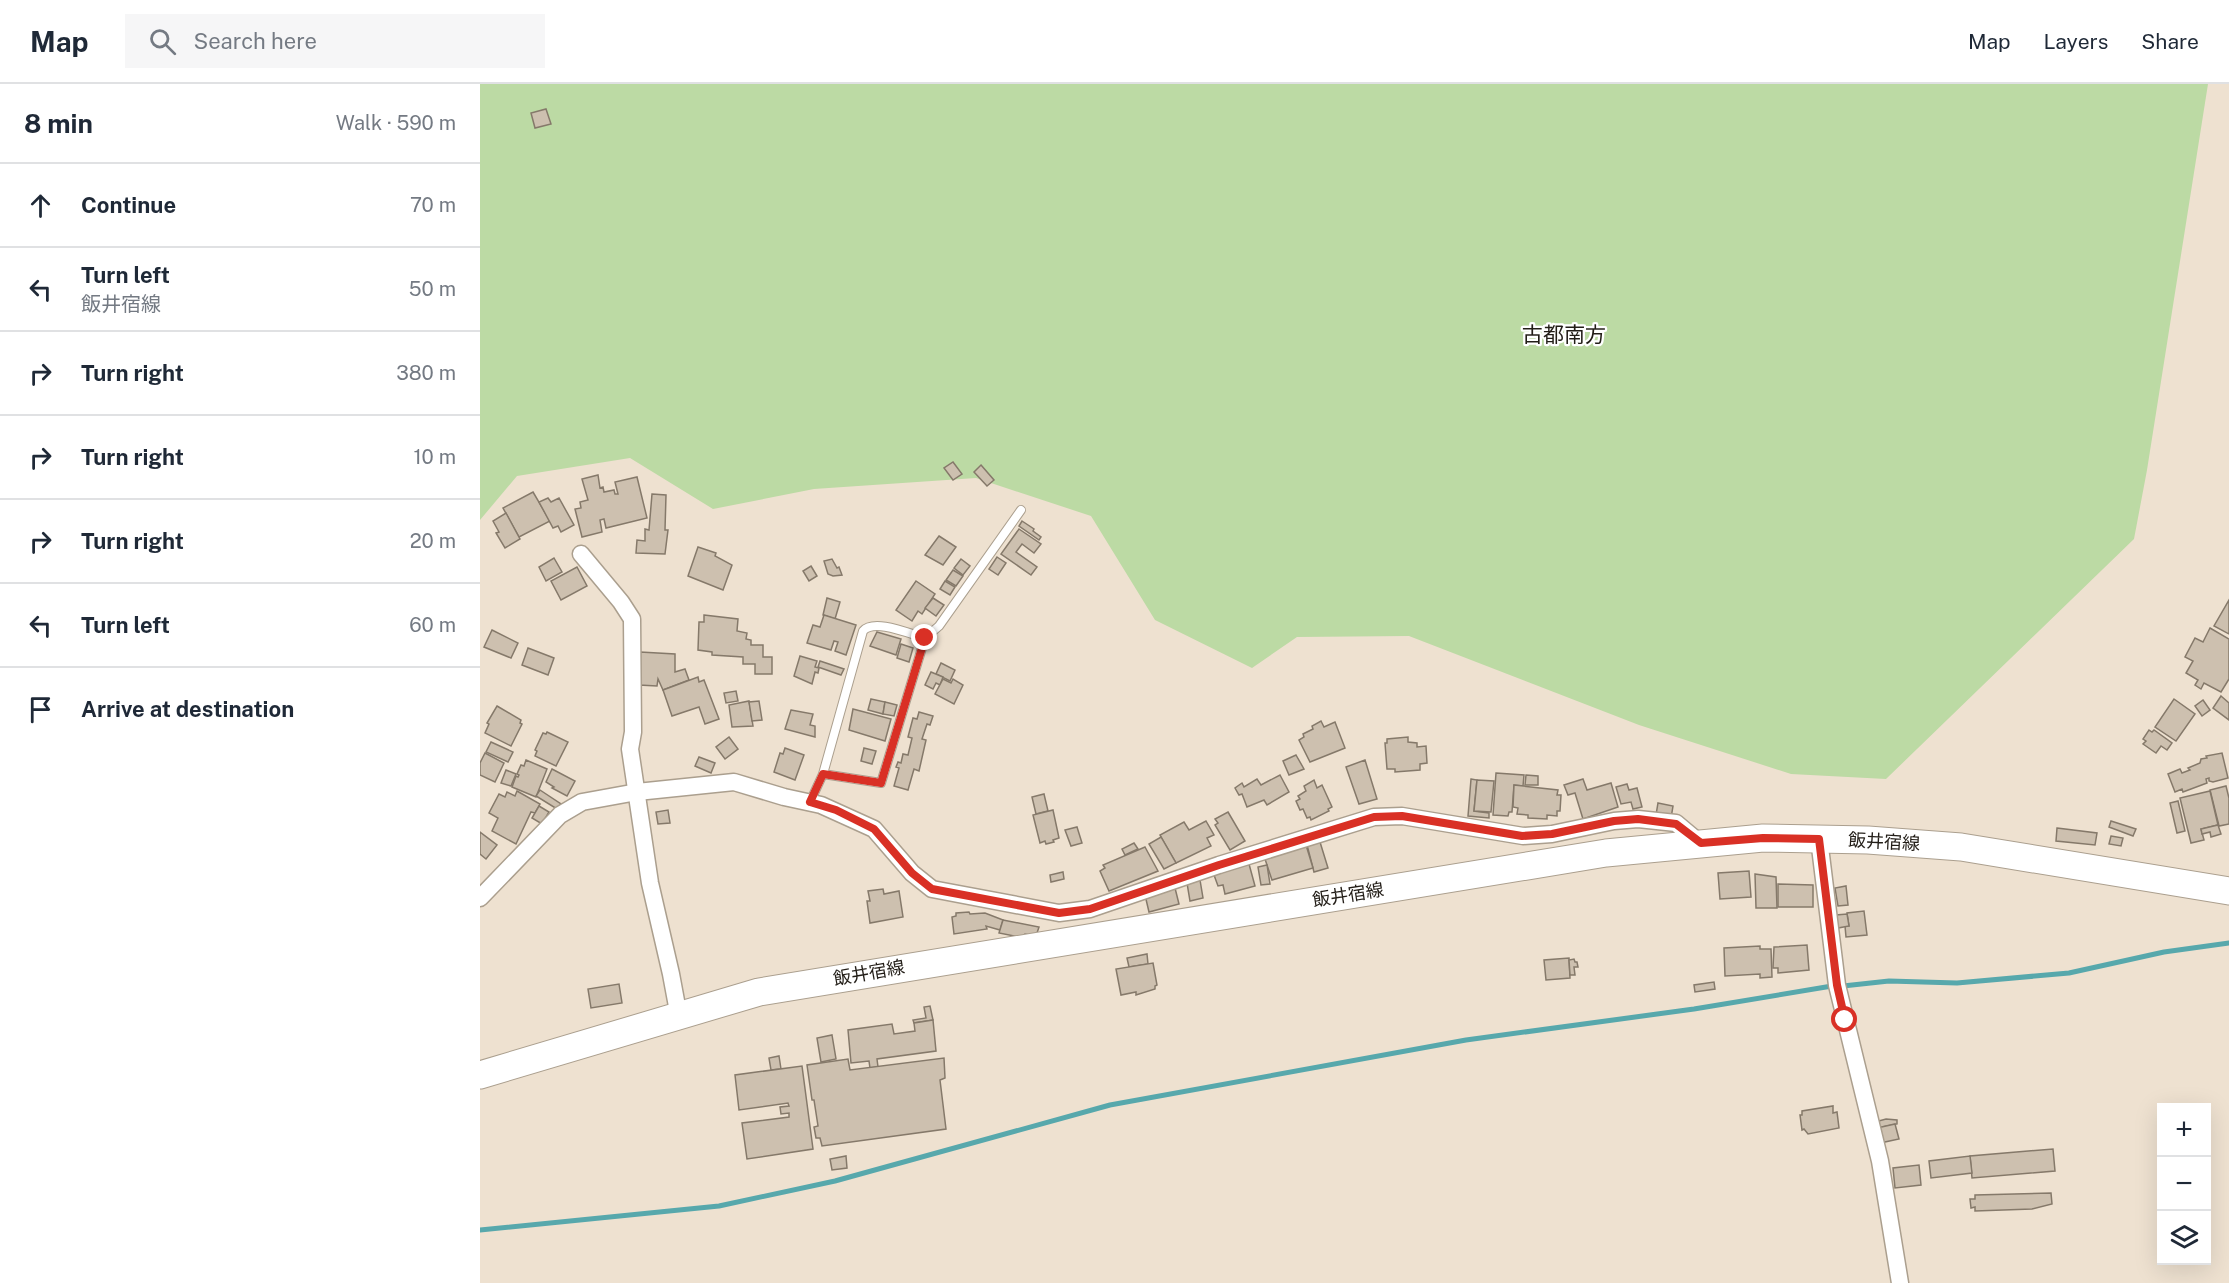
<!DOCTYPE html>
<meta charset="utf-8">
<style>
body{margin:0;font-family:"Public Sans","Noto Sans JP",sans-serif;background:#f6f6f7;color:#1f2937}
.controls{position:absolute;right:18px;bottom:18px;display:grid;overflow:hidden;border-radius:0px;box-shadow:0 6px 24px #0002}
.controls button{width:54px;height:54px;display:grid;place-items:center;padding:0;border:0;border-bottom:2px solid #e0e1e3;background:#fff;color:#1f2937;font:30px sans-serif}
.stop{position:absolute;width:18px;height:18px;margin:-14px;border:4px solid #d93025;border-radius:50%;background:#fff}
.stop.end{background:#d93025;border-color:#fff;box-shadow:0 2px 6px #0008}
.list{margin:0;padding:0;list-style:none}
h2{display:flex;justify-content:space-between;align-items:center;height:78px;margin:0;padding:0 24px;font-size:26px}
h2 small{font-size:20px;font-weight:400;color:#747a83}
.list li{display:grid;grid-template-columns:39px 1fr auto;gap:18px;align-items:center;box-sizing:border-box;height:84px;padding:0 24px;border-top:2px solid #e0e1e3}
.list b{display:block;font-size:22px;white-space:nowrap}
.list p{margin:0;font-size:20px;white-space:nowrap;color:#747a83}
.list em{font-size:20px;font-style:normal;color:#747a83}
.icon{flex:none;width:33px;height:33px;fill:none;stroke:currentColor;stroke-width:2;stroke-linecap:round;stroke-linejoin:round}
.map{position:relative;flex:none;width:1749px;height:1199px;overflow:hidden}
header{display:flex;align-items:center;gap:36px;box-sizing:border-box;height:84px;padding:0 30px;background:#fff;border-bottom:2px solid #e0e1e3}
header strong{font-size:28px}
nav{display:flex;gap:33px;margin-inline-start:auto;font-size:21px}
.search{width:420px;height:54px;background:#f6f6f7;display:flex;align-items:center;gap:15px;box-sizing:border-box;padding:0 21px;border-radius:0px;color:#747a83;font-size:22px}
main{display:flex}
aside{flex:1;background:#fff}
.map>svg:first-child{display:block}
.green{fill:#bcdaa4}
.lines{fill:none;stroke-linecap:round;stroke-linejoin:round}
.stream{stroke:#57a8ac;stroke-width:5}
.building{fill:#cdc0af;stroke:#85796a;stroke-width:1.5}
.lane-casing{stroke:#ab9f8e;stroke-width:10}
.street-casing{stroke:#ab9f8e;stroke-width:19}
.primary-casing{stroke:#ab9f8e;stroke-width:29}
.lane{stroke:#fff;stroke-width:8}
.street{stroke:#fff;stroke-width:16}
.primary{stroke:#fff;stroke-width:27}
.route{stroke:#d93025;stroke-width:8}
.labels{text-anchor:middle;stroke-width:4.5;stroke-linejoin:round;paint-order:stroke}
.street-label{font-size:18px;fill:#221d17;stroke:#fff}
.quarter-label{font-size:21px;fill:#221d17;stroke:#fff}
</style>
<header>
<strong>Map</strong>
<div class="search"><svg class="icon" aria-label="search" viewBox="0 0 24 24"><circle cx="10" cy="10" r="6"/><path d="M15 15l6 6"/></svg>Search here</div>
<nav><a>Map</a><a>Layers</a><a>Share</a></nav>
</header>
<main>
<aside>
<h2>8 min<small>Walk · 590 m</small></h2>
<ul class="list">
<li><svg class="icon" aria-label="ahead" viewBox="0 0 24 24"><path d="M12 20V5M6 11l6-6 6 6"/></svg><div><b>Continue</b></div><em>70 m</em></li>
<li><svg class="icon" aria-label="left" viewBox="0 0 24 24"><path d="M17 20v-9H6M10 6l-5 5 5 5"/></svg><div><b>Turn left</b><p>飯井宿線</p></div><em>50 m</em></li>
<li><svg class="icon" aria-label="right" viewBox="0 0 24 24"><path d="M7 20v-9h11M14 6l5 5-5 5"/></svg><div><b>Turn right</b></div><em>380 m</em></li>
<li><svg class="icon" aria-label="right" viewBox="0 0 24 24"><path d="M7 20v-9h11M14 6l5 5-5 5"/></svg><div><b>Turn right</b></div><em>10 m</em></li>
<li><svg class="icon" aria-label="right" viewBox="0 0 24 24"><path d="M7 20v-9h11M14 6l5 5-5 5"/></svg><div><b>Turn right</b></div><em>20 m</em></li>
<li><svg class="icon" aria-label="left" viewBox="0 0 24 24"><path d="M17 20v-9H6M10 6l-5 5 5 5"/></svg><div><b>Turn left</b></div><em>60 m</em></li>
<li><svg class="icon" aria-label="arrive" viewBox="0 0 24 24"><path d="M6 21V4h12l-3 4 3 4H6"/></svg><div><b>Arrive at destination</b></div></li>
</ul>
</aside>
<div class="map">
<svg width="1749" height="1199" viewBox="0 0 1749 1199">
<rect width="100%" height="100%" fill="#eee1d0"/>
<polygon class="green" points="0,0 1728,0 1667,386 1654,455 1406,695 1311,690 1159,641 929,552 817,553 772,584 675,536 611,432 496,394 334,405 233,425 150,374 37,392 0,436"/>
<g class="lines">
<g class="stream">
<polyline points="1363,902 1409,897 1477,899 1589,889 1684,868 1749,859"/>
<polyline points="0,1146 239,1122 355,1097 630,1021 986,956 1214,925 1352,902"/>
</g>
</g>
<g class="building">
<polygon points="66,25 71,40 55,44 51,29"/>
<polygon points="473,378 482,390 473,396 464,384"/>
<polygon points="501,381 514,396 507,402 494,388"/>
<polygon points="118,391 120,404 123,403 124,408 134,406 135,410 138,410 135,398 157,393 167,434 126,444 124,435 120,436 122,448 102,453 95,425 101,424 100,418 108,416 102,395"/>
<polygon points="53,408 70,437 39,453 23,424"/>
<polygon points="172,410 186,411 185,446 188,446 185,470 156,469 157,456 165,457 165,445 169,446"/>
<polygon points="68,414 71,418 79,414 94,441 81,448 78,442 73,444 59,418"/>
<polygon points="26,429 40,455 25,464 16,449 19,448 13,437"/>
<polygon points="542,437 554,445 553,447 561,453 559,456 539,442"/>
<polygon points="539,445 561,460 554,469 542,460 536,468 557,483 551,491 521,470"/>
<polygon points="459,452 476,463 463,481 445,471"/>
<polygon points="218,463 236,469 235,472 252,481 243,506 208,492"/>
<polygon points="517,473 526,479 518,491 509,485"/>
<polygon points="74,474 82,488 66,497 59,483"/>
<polygon points="352,475 357,484 359,483 362,491 353,492 348,490 344,477"/>
<polygon points="481,475 490,482 483,491 474,484"/>
<polygon points="331,482 337,492 329,497 323,487"/>
<polygon points="97,483 107,502 81,516 71,497"/>
<polygon points="473,486 483,492 476,502 466,496"/>
<polygon points="436,497 455,510 442,530 438,527 432,537 416,526"/>
<polygon points="465,497 475,503 470,511 460,505"/>
<polygon points="347,514 360,518 355,535 343,531"/>
<polygon points="453,514 464,521 456,532 445,524"/>
<polygon points="1749,516 1749,550 1734,542"/>
<polygon points="224,531 258,535 257,547 267,549 266,555 271,556 271,561 283,561 283,573 292,573 292,590 275,590 275,580 263,580 263,573 232,571 232,568 218,566 219,538 224,538"/>
<polygon points="344,531 376,541 366,571 355,567 358,558 354,557 351,566 327,559 333,541 340,543"/>
<polygon points="1730,544 1749,555 1749,595 1741,608 1724,599 1721,605 1715,601 1718,596 1706,589 1713,577 1705,573 1715,554 1723,558"/>
<polygon points="12,546 38,559 31,574 4,563"/>
<polygon points="397,548 421,555 416,571 390,562"/>
<polygon points="421,560 433,564 429,578 417,574"/>
<polygon points="48,564 74,574 68,591 42,581"/>
<polygon points="160,568 195,570 195,588 205,585 209,596 183,606 178,595 177,602 159,601"/>
<polygon points="320,572 337,577 335,583 339,584 338,589 335,588 332,600 314,592"/>
<polygon points="340,577 364,585 361,591 338,583"/>
<polygon points="461,579 475,586 470,597 456,590"/>
<polygon points="451,588 463,593 460,601 456,599 453,605 445,601"/>
<polygon points="218,593 219,598 224,596 239,635 225,640 219,623 192,632 183,606"/>
<polygon points="463,595 471,599 473,595 483,601 474,620 455,610"/>
<polygon points="256,607 258,617 246,619 244,609"/>
<polygon points="1741,612 1749,619 1749,636 1733,624"/>
<polygon points="391,615 405,618 403,630 388,626"/>
<polygon points="1694,615 1715,630 1696,657 1675,643"/>
<polygon points="1723,616 1730,626 1722,632 1715,622"/>
<polygon points="269,617 273,642 252,643 249,621"/>
<polygon points="279,617 282,636 272,637 269,618"/>
<polygon points="405,618 417,621 414,632 403,630"/>
<polygon points="17,622 41,636 40,639 42,640 31,662 5,649 9,640 7,639"/>
<polygon points="373,625 411,635 405,657 369,646"/>
<polygon points="311,626 333,630 330,641 335,642 335,653 305,645"/>
<polygon points="439,628 453,632 450,641 447,640 442,655 446,656 439,687 434,685 428,706 414,702 419,684 416,683 418,678 421,679 423,670 428,671 432,654 428,653 433,634 437,635"/>
<polygon points="841,637 844,643 855,638 865,664 830,678 819,656 824,653 823,650 833,645 832,642"/>
<polygon points="1669,646 1672,648 1674,646 1692,659 1687,666 1681,662 1676,669 1663,660 1666,657 1663,655"/>
<polygon points="67,648 88,658 76,682 55,672 57,667 55,666 63,649 66,650"/>
<polygon points="249,653 258,665 245,675 236,663"/>
<polygon points="928,653 928,658 937,659 937,663 946,662 947,679 940,680 940,686 915,688 915,685 907,685 905,659 907,659 907,655"/>
<polygon points="11,658 33,668 28,678 6,668"/>
<polygon points="305,664 324,671 315,696 294,688 300,669 303,670"/>
<polygon points="384,664 396,667 392,680 381,677"/>
<polygon points="5,669 24,679 15,698 0,691 0,679"/>
<polygon points="1742,669 1748,694 1733,698 1729,697 1729,694 1726,695 1727,699 1703,708 1702,705 1695,708 1688,690 1700,685 1702,689 1710,686 1708,684 1720,679 1721,675 1727,674 1726,672"/>
<polygon points="816,671 824,685 809,691 803,677"/>
<polygon points="219,673 235,679 231,689 215,682"/>
<polygon points="46,676 67,685 56,713 32,703 36,692 38,693 39,691 37,690 41,681 44,682"/>
<polygon points="885,676 897,715 879,720 866,683"/>
<polygon points="72,685 95,697 87,712 72,704 74,703 66,698"/>
<polygon points="26,686 36,690 31,702 21,699"/>
<polygon points="1016,689 1044,691 1043,702 1034,701 1032,728 1029,728 1028,732 1013,731"/>
<polygon points="800,691 809,708 787,721 784,716 767,723 762,710 759,711 755,704 762,699 764,703 777,695 781,701"/>
<polygon points="1046,691 1058,692 1058,701 1045,701"/>
<polygon points="991,695 997,696 994,727 1009,729 1009,734 988,732"/>
<polygon points="1103,695 1107,706 1131,699 1138,723 1103,735 1095,709 1088,711 1084,701"/>
<polygon points="834,696 837,704 842,701 852,723 848,725 849,727 831,736 830,733 827,734 823,725 820,726 816,717 820,715 818,712 826,707 824,702"/>
<polygon points="997,696 1014,697 1011,728 994,727"/>
<polygon points="1147,700 1149,706 1157,704 1162,723 1153,725 1151,718 1141,720 1136,703"/>
<polygon points="1034,701 1078,706 1077,711 1081,711 1080,727 1077,727 1077,732 1067,731 1067,735 1048,734 1048,731 1037,730 1038,724 1033,723"/>
<polygon points="1746,702 1749,714 1749,740 1739,742 1730,706"/>
<polygon points="60,706 81,720 77,725 56,712"/>
<polygon points="37,707 60,720 55,729 51,728 36,760 12,747 18,734 9,729 19,710 25,713 27,708 35,712"/>
<polygon points="1730,707 1738,741 1721,745 1724,756 1711,759 1700,714"/>
<polygon points="564,710 568,727 556,730 552,713"/>
<polygon points="1698,717 1705,747 1697,749 1690,719"/>
<polygon points="1178,719 1193,722 1191,734 1176,731"/>
<polygon points="59,722 69,728 62,740 52,734"/>
<polygon points="188,726 190,739 178,740 176,728"/>
<polygon points="573,726 579,754 573,756 574,758 566,760 565,757 560,759 553,731"/>
<polygon points="748,728 765,757 750,766 735,741 738,739 735,735"/>
<polygon points="726,737 734,751 727,754 731,762 696,779 680,751 704,738 709,746"/>
<polygon points="1631,737 1656,745 1653,752 1629,743"/>
<polygon points="1738,741 1741,750 1731,753 1730,748 1722,750 1721,745"/>
<polygon points="597,743 602,759 591,762 585,746"/>
<polygon points="1577,744 1617,749 1615,761 1576,757"/>
<polygon points="0,748 17,761 6,775 0,770"/>
<polygon points="1631,752 1643,754 1641,762 1629,760"/>
<polygon points="681,753 696,779 684,785 669,760"/>
<polygon points="840,758 848,784 834,788 827,761"/>
<polygon points="654,759 658,765 645,771 642,765"/>
<polygon points="826,761 833,784 792,796 785,775 798,771 798,769"/>
<polygon points="665,763 678,787 629,807 620,787 625,784 623,781"/>
<polygon points="769,780 775,802 745,810 743,801 738,802 734,791"/>
<polygon points="787,781 790,800 781,801 778,783"/>
<polygon points="1269,787 1271,813 1240,815 1238,789"/>
<polygon points="583,788 584,795 571,798 570,791"/>
<polygon points="1275,790 1296,793 1297,824 1276,824"/>
<polygon points="720,796 723,814 710,817 707,799"/>
<polygon points="1298,800 1333,801 1333,823 1298,823"/>
<polygon points="1366,802 1368,821 1358,822 1355,804"/>
<polygon points="695,804 699,820 669,828 665,811"/>
<polygon points="403,805 404,810 419,807 423,833 390,839 387,817 390,817 388,807"/>
<polygon points="1384,827 1387,851 1366,853 1365,842 1369,842 1367,829"/>
<polygon points="489,828 490,830 505,829 523,836 520,846 506,842 507,845 474,850 472,833 476,832 476,829"/>
<polygon points="1367,830 1369,842 1358,844 1356,831"/>
<polygon points="523,836 559,843 556,852 545,850 544,854 519,849"/>
<polygon points="1327,861 1329,886 1298,889 1298,884 1293,884 1294,863"/>
<polygon points="1280,862 1280,865 1291,865 1292,893 1280,894 1280,890 1245,892 1244,864"/>
<polygon points="667,870 668,880 649,883 647,874"/>
<polygon points="1089,874 1090,894 1066,896 1064,876"/>
<polygon points="1094,875 1095,878 1097,878 1098,883 1094,883 1095,891 1090,891 1089,876"/>
<polygon points="673,879 677,901 675,902 675,905 656,911 656,908 641,911 636,885"/>
<polygon points="1234,898 1235,905 1215,908 1214,901"/>
<polygon points="139,900 142,919 111,924 108,905"/>
<polygon points="450,922 453,936 434,939 433,936 446,934 444,923"/>
<polygon points="453,936 456,967 397,975 398,983 390,984 389,977 371,979 368,946 412,940 414,950 435,947 434,939"/>
<polygon points="352,951 356,975 341,978 337,954"/>
<polygon points="299,972 301,985 291,986 289,974"/>
<polygon points="464,974 465,994 460,996 466,1045 342,1062 340,1054 336,1054 334,1043 338,1042 334,1016 332,1016 327,981 368,975 370,986"/>
<polygon points="322,982 333,1065 267,1075 262,1039 309,1033 309,1029 301,1030 300,1023 309,1022 308,1019 259,1026 255,991"/>
<polygon points="1353,1022 1353,1029 1357,1028 1359,1044 1328,1050 1324,1045 1322,1046 1320,1031 1322,1031 1322,1027"/>
<polygon points="1406,1035 1417,1036 1417,1040 1397,1044 1395,1038"/>
<polygon points="1415,1040 1419,1055 1400,1059 1397,1044"/>
<polygon points="1573,1065 1575,1087 1492,1094 1490,1072"/>
<polygon points="366,1072 367,1084 352,1086 350,1075"/>
<polygon points="1490,1072 1492,1089 1451,1094 1449,1077"/>
<polygon points="1439,1081 1441,1101 1415,1104 1413,1084"/>
<polygon points="1571,1109 1572,1120 1552,1125 1495,1127 1495,1123 1491,1124 1490,1115 1495,1115 1495,1111"/>
</g>
<g class="lines">
<defs>
<g id="lane">
<polyline points="445,554 459,542 541,426"/>
<path d="M330 718 343 690 383 547C394 534 430 550 445 554L401 699 343 690"/>
</g>
<g id="street">
<polyline points="101,470 141,518 152,535 153,648 150,665 170,799 191,890 199,933"/>
<polyline points="1339,755 1357,901 1400,1077 1420,1199"/>
<polyline points="0,814 80,731 102,718 157,708 254,698 304,713 341,721 394,745 432,789 452,805 579,829 610,825 739,781 894,733 922,732 1043,752 1072,750 1134,737 1158,735 1196,739 1221,760"/>
</g>
<polyline id="primary" points="0,991 279,908 1126,769 1283,754 1388,756 1481,763 1749,807"/>
</defs>
<use href="#lane" class="lane-casing"/>
<use href="#street" class="street-casing"/>
<use href="#primary" class="primary-casing"/>
<use href="#lane" class="lane"/>
<use href="#street" class="street"/>
<use href="#primary" class="primary"/>
</g>
<g class="lines">
<polyline class="route" points="445,554 401,699 343,690 330,718 356,726 394,745 432,789 452,805 579,829 610,825 739,781 894,733 922,732 1042,752 1072,750 1134,737 1158,735 1196,740 1221,759 1283,754 1339,755 1357,901 1365,936"/>
</g>
<g class="labels">
<g class="street-label">
<text transform="translate(1404 758) rotate(3)" y="6">飯井宿線</text>
<text transform="translate(868 811) rotate(-9)" y="6">飯井宿線</text>
<text transform="translate(389 889) rotate(-10)" y="6">飯井宿線</text>
</g>
<g class="quarter-label">
<text x="1084" y="258">古都南方</text>
</g>
</g>
</svg>
<div class="controls">
<button>+</button>
<button>−</button>
<button><svg class="icon" aria-label="layers" viewBox="0 0 24 24"><path d="M12 4l9 5-9 5-9-5zM3 14l9 5 9-5"/></svg></button>
</div>
<div class="stop" style="left:1365px;top:936px"></div>
<div class="stop end" style="left:445px;top:554px"></div>
</div>
</main>
